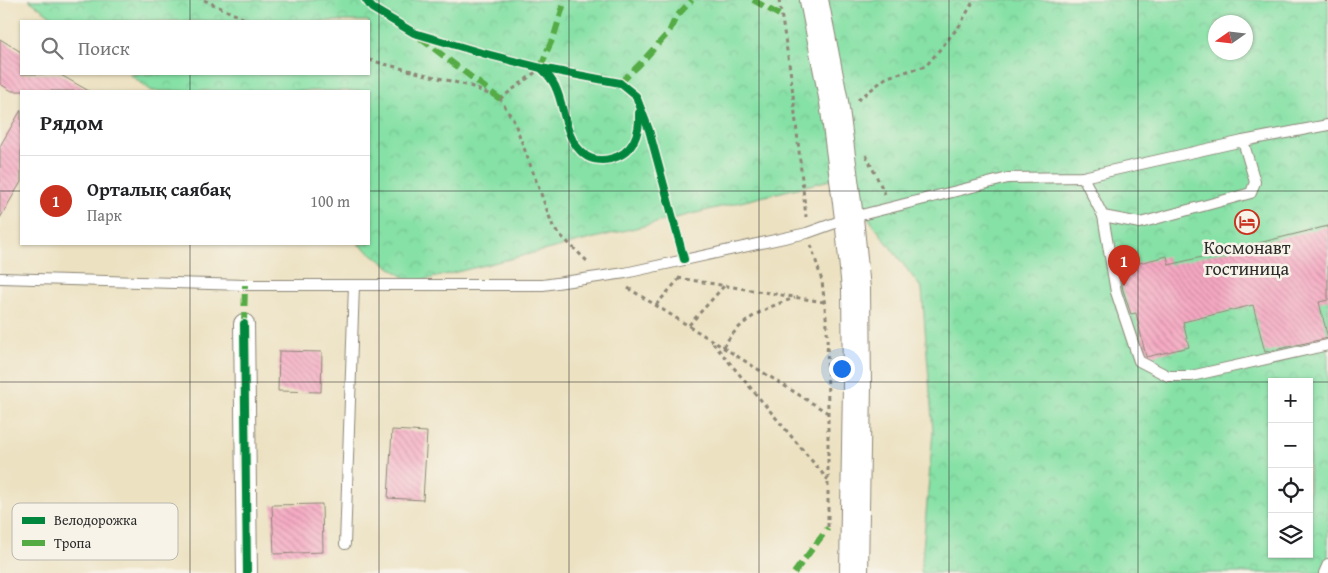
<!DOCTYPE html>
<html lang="ru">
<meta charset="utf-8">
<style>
body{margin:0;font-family:"Gentium Book Plus",serif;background:#f2f2f2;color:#202124}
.controls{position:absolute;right:15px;bottom:15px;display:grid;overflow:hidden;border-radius:0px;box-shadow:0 1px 4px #0004}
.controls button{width:45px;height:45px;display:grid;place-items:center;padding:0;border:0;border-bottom:1px solid #e0e0e0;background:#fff;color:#202124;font:25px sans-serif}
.compass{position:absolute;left:1208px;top:15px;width:45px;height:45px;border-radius:50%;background:#fff;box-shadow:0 1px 4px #0004;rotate:256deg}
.you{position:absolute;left:841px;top:368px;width:18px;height:18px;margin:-12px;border:4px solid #fff;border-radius:50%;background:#1a73e8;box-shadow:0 0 0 8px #1a73e833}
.badge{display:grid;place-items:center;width:32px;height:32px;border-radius:50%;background:#c8321e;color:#fff;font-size:16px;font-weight:700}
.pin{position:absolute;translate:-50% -41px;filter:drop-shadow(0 1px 2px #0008)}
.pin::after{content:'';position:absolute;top:26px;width:18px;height:15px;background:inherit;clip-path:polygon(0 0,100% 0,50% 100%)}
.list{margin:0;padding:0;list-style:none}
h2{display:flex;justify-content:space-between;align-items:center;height:65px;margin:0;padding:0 20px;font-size:21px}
h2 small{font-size:16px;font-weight:400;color:#757577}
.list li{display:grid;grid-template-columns:32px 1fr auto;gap:15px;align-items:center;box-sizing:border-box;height:90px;padding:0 20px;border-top:1px solid #e0e0e0}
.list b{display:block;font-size:19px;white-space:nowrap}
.list p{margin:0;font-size:16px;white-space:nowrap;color:#757577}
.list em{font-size:16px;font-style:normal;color:#757577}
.icon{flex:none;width:28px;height:28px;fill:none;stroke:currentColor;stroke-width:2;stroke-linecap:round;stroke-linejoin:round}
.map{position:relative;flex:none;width:1328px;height:573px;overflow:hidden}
.search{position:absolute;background:#fff;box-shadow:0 1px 4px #0004;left:20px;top:20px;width:350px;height:55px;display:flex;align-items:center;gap:12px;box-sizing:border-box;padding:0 18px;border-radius:0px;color:#757577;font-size:19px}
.panel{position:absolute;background:#fff;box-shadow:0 1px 4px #0004;left:20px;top:90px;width:350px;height:155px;border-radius:0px}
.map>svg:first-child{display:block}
.park{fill:url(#park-crowns);stroke:#588668;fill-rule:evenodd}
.building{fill:url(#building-back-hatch)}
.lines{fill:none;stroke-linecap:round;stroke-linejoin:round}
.lane-casing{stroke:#8c8676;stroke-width:12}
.street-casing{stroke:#8c8676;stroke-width:22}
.secondary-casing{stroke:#8c8676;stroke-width:30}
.path{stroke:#8c8676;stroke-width:3;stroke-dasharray:4 4;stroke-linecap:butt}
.lane{stroke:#fff;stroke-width:10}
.street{stroke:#fff;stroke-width:20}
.secondary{stroke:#fff;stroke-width:28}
.quiet{stroke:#54ab44;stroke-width:6;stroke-dasharray:12 6;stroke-linecap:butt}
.cycleway-casing{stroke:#f7f3e8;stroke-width:11}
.cycleway{stroke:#00873e;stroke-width:8}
.grid{fill:none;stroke:#2b2b2b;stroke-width:1;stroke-opacity:0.55}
.labels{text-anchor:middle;stroke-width:5;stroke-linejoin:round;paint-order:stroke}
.poi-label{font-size:18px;fill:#2b2b2b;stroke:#f7f3e8}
.key{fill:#f7f3e8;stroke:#bab7af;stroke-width:1}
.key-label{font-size:14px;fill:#2b2b2b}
</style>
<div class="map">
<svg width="1328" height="573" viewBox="0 0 1328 573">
<defs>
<pattern id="park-crowns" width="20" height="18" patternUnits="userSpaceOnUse" patternTransform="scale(1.25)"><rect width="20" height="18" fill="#86e1a6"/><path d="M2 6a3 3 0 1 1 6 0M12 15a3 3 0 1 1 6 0" fill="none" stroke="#74c18f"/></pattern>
<pattern id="building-back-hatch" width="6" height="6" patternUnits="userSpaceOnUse" patternTransform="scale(1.25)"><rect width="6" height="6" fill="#f6a8c2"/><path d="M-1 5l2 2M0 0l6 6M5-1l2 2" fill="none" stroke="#c7899e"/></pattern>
</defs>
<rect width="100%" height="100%" fill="#f7f3e8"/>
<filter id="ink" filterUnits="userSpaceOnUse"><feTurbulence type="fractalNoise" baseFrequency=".02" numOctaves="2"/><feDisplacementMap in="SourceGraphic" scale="10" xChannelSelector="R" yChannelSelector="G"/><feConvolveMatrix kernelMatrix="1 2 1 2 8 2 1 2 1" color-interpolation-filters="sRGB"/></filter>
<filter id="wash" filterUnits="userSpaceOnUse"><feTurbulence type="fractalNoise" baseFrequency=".0096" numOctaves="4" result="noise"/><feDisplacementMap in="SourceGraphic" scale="20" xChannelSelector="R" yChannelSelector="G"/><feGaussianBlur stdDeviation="1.12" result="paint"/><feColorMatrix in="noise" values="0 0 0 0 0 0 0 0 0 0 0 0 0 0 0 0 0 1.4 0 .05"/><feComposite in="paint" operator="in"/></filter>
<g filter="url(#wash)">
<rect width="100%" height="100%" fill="#ece1c1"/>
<path class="park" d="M29 0H1328V573H921L933 431 922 289 838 178 412 283 358 244H369V91H152L129 74H369V21H58ZM1216 22H1246V52H1216ZM1272 382H1309V554H1272Z"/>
<g id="blocks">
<g class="building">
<polygon points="0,39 21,52 21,74 59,74 89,91 12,91 0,84"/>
<polygon points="21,110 21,182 0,218 0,146"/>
<polygon points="1328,226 1328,300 1319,302 1328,338 1265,352 1253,305 1183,322 1189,347 1146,357 1136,313 1131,314 1123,290 1119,268 1167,256 1169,265"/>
<polygon points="279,351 322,352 321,392 278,391"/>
<polygon points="392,430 427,432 423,500 388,498"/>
<polygon points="322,504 323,552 274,554 272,505"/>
</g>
</g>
</g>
<g filter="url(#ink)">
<use href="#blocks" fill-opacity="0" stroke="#8c8676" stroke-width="1"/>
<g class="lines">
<defs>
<g id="lane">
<polyline points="1083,177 1103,216 1140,223 1251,193 1255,182 1243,141"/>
<polyline points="1103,216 1116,292 1139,361 1168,376 1191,376 1328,345"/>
<polyline points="0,278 245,285 354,285"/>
<polyline points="345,544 354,285 543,285 625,273 807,233 849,218 1008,178 1083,177 1243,141 1328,125"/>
<polyline points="1324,573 1328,564"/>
</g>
<polyline id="street" points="244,324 247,573"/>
<polyline id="secondary" points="814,0 834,102 849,218 856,289 857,385 854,573"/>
</defs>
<use href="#lane" class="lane-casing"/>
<use href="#street" class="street-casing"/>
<use href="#secondary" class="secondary-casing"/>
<g class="path">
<polyline points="204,0 249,21"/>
<polyline points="779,0 791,76 806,217"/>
<polyline points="1325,0 1328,1"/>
<polyline points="369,60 470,86 500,99 514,121 554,229 589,263"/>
<polyline points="500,99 541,68"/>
<polyline points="858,100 887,77 926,66 960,25 974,0"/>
<polyline points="866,155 885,194"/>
<polyline points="811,245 822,281 827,326 828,413 828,528"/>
<polyline points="678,278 824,302"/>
<polyline points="628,288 828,413"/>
<polyline points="656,305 679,279"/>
<polyline points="689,325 724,286"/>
<polyline points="713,343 828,480"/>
<path d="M723 347C740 320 765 307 795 298"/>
</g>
<use href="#lane" class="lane"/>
<use href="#street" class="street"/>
<use href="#secondary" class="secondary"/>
<g class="quiet">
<polyline points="753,0 781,16"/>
<polyline points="420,38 500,99"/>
<polyline points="541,68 547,51 554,36 565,0"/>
<polyline points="620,83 639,65 669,32 676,17 692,0"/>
<polyline points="244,324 245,285"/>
<polyline points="794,573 828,528"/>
</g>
<defs>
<g id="cycleway">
<polyline points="366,0 372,8 414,33 482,53 541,68 620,83 636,96 649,130 684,259"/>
<path d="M541 68C546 73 552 79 555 86 566 108 563 138 585 155 591 160 602 161 610 159 633 154 640 134 639 113"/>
<polyline points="244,324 247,573"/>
</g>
</defs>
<use href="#cycleway" class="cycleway-casing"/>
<use href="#cycleway" class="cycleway"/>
</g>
</g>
<path class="grid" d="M190 0V21M379 0V573M569 0V573M759 0V573M949 0V573M1138 0V573M190 74V91M0 191H21M369 191H1328M190 244V573M0 382H1272M1309 382H1328"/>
<defs>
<symbol id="hotel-ring" viewBox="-11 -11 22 22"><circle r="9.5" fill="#f7f3e8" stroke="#c8321e" stroke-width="1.5"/><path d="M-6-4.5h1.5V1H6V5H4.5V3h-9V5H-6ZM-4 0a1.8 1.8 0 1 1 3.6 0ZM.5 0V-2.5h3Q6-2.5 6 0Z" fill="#c8321e"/></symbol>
</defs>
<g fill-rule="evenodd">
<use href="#hotel-ring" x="1233" y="208" width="28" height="28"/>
</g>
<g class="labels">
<g class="poi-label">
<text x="1247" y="254">Космонавт<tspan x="1247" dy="21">гостиница</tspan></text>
</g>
</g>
<rect x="12" y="503" width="166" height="57" rx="8" class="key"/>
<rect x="22" y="517" width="23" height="7" fill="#00873e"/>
<rect x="22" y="540" width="23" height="6" fill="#54ab44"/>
<g class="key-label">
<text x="54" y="525">Велодорожка</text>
<text x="54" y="548">Тропа</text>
</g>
</svg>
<div class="controls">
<button>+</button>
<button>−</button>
<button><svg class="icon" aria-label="locate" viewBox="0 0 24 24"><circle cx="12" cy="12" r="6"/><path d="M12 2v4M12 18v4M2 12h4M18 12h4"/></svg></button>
<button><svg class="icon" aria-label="layers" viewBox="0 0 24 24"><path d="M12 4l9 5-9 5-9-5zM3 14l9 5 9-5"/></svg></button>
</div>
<svg class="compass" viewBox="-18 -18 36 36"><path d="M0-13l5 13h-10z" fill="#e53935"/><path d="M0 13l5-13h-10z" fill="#757577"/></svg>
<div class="you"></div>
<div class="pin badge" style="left:1124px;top:286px">1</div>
<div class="search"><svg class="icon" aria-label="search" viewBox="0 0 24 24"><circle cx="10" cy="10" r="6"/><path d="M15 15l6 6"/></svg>Поиск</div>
<section class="panel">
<h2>Рядом<small></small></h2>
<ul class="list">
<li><span class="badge">1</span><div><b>Орталық саябақ</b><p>Парк</p></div><em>100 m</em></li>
</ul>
</section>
</div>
